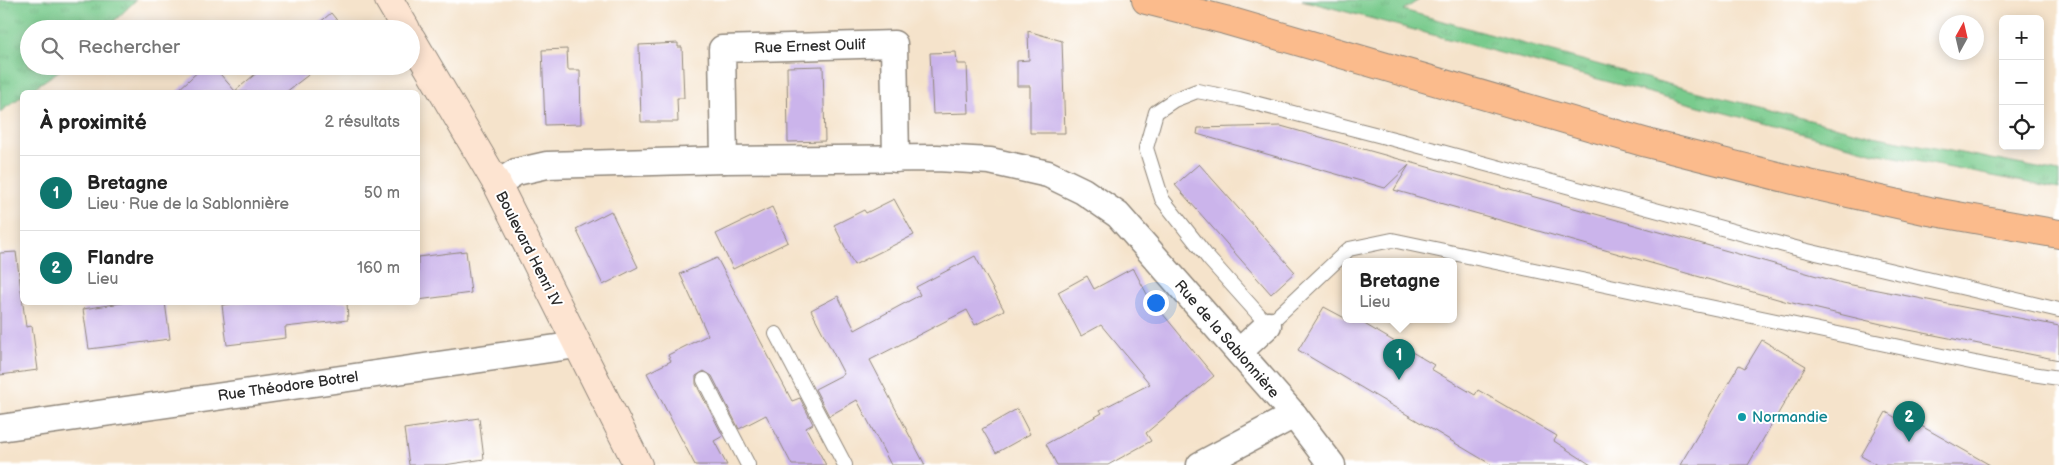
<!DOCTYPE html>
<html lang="fr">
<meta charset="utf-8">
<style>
body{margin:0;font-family:"Balsamiq Sans",sans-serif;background:#f6f6f6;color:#222}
.controls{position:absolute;right:15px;top:15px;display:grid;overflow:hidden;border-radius:8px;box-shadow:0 2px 12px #0003}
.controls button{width:45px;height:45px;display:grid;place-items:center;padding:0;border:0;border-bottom:1px solid #e0e0e0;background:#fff;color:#222;font:25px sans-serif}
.compass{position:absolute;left:1939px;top:15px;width:45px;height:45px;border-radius:50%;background:#fff;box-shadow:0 2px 12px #0003;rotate:8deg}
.you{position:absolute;left:1155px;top:302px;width:18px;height:18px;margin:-12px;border:4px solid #fff;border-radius:50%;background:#1a73e8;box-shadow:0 0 0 8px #1a73e833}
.badge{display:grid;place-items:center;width:32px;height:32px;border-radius:50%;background:#0f766e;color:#fff;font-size:16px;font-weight:700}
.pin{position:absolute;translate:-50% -41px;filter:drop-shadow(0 1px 2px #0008)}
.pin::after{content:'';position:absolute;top:26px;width:18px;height:15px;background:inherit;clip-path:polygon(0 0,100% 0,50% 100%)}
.popup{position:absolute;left:1342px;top:258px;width:115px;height:65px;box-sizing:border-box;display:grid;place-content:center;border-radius:8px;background:#fff;filter:drop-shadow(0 1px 4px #0005);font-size:16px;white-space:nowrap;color:#767676}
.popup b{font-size:19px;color:#222}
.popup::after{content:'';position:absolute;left:50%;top:100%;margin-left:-10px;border:10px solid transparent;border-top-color:#fff}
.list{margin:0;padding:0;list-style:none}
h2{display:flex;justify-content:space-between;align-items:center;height:65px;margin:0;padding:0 20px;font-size:21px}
h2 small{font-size:16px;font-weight:400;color:#767676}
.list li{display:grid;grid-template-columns:32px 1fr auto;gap:15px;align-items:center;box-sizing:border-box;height:75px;padding:0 20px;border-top:1px solid #e0e0e0}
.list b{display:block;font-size:19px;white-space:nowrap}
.list p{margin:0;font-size:16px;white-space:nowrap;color:#767676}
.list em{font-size:16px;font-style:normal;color:#767676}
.icon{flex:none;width:28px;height:28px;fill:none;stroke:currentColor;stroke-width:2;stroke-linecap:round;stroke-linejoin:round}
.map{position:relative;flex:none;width:2059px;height:465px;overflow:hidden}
.search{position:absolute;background:#fff;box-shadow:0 2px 12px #0003;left:20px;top:20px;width:400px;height:55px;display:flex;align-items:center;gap:12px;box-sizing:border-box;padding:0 18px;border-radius:28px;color:#767676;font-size:19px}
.panel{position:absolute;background:#fff;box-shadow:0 2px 12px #0003;left:20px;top:90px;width:400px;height:215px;border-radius:8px}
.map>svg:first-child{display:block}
.grass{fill:url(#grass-tufts);stroke:#527b5c}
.building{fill:#cbb4eb}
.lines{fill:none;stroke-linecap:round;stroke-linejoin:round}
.lane-casing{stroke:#90877b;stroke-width:16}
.street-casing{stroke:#90877b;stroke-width:29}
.secondary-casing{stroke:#90877b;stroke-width:30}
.primary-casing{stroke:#90877b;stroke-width:30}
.lane{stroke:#fff;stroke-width:14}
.street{stroke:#fff;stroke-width:26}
.secondary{stroke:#fde4d1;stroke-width:28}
.primary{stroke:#fbbb8c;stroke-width:28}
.culture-dot{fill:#0f9aa8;stroke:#fff;stroke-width:2}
.labels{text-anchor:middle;stroke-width:4;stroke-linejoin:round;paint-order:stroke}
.street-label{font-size:15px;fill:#2b2b2b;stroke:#fff}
.culture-label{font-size:15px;fill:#0d838f;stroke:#fff;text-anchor:start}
</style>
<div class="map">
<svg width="2059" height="465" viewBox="0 0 2059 465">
<defs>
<pattern id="grass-tufts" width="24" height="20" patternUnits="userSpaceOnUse" patternTransform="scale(1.25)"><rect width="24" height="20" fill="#79cb8d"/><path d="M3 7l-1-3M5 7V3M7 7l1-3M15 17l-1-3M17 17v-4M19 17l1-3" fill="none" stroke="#69ae7a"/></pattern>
</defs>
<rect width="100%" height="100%" fill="#fff"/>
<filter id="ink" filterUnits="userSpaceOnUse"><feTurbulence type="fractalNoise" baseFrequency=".02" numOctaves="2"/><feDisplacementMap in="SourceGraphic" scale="10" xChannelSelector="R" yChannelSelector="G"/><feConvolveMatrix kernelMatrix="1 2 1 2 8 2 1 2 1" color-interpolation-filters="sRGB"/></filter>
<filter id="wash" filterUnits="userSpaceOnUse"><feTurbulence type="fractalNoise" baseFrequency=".0096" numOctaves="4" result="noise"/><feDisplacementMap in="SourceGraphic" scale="20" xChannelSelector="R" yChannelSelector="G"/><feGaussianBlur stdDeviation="1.12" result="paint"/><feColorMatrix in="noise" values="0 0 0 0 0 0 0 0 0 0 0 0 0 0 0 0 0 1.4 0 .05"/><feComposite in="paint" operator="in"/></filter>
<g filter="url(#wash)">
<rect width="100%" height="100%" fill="#f5e3cb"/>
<g class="grass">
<polygon points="0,0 136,0 106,29 29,29 29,66 66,66 28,92 22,92 22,96 0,112"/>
<polygon points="1302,0 1419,0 1403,10 1675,86 1873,136 2059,172 2059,189 1875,153"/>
</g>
<g id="blocks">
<g class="building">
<polygon points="331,13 344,29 312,29"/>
<polygon points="1028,31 1062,41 1065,133 1030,133 1030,86 1017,86 1017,61 1029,60"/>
<polygon points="678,43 678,47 682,47 684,98 677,98 678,122 641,122 639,45"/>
<polygon points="567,49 568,70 580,70 581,124 545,125 542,50"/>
<polygon points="956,52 957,64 967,64 969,113 933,114 930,53"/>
<polygon points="204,66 213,66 235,91 265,66 320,66 286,92 176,92"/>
<polygon points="823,66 825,141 788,142 787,67"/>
<polygon points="1281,126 1842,283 2059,326 2059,360 1894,327 1788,302 1394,190 1409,165 1385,188 1197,134 1198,128"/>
<polygon points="1199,164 1295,272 1271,294 1175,185"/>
<polygon points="894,199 914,235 854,265 834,225 864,210 866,213"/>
<polygon points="772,207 788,242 733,269 716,234"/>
<polygon points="611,211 638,267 603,285 576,229"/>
<polygon points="466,251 471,293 418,300 418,257"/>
<polygon points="16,252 26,327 32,326 38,370 0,375 0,253"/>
<polygon points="975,256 1004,310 975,325 967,310 870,360 925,465 891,465 857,400 829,416 815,389 844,374 811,310 838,296 855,330 920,295 916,287"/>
<polygon points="717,258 792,401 800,398 813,424 806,428 826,465 792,465 766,415 739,429 712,376 704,371 696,376 696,384 723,436 714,441 727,465 695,465 647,373 671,361 668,355 708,335 680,274"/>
<polygon points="1133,268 1148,296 1214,376 1146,433 1151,441 1108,465 1057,465 1046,444 1102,413 1100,410 1150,384 1101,325 1081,336 1058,292 1087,276 1094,289"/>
<polygon points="128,302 165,302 170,339 89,349 83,309"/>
<polygon points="242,302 347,302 348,320 285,327 286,338 227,345 222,305"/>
<polygon points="1324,307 1354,323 1356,319 1434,365 1431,369 1475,395 1478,390 1557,436 1554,441 1591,465 1492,465 1298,350"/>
<polygon points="1762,340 1806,366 1748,465 1680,465 1739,365 1745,368"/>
<polygon points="1017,409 1030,434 996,453 982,429"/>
<polygon points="1886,412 1913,428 1916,423 1990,465 1877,465 1861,456"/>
<polygon points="479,418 484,459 444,465 409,465 404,429"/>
</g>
</g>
</g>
<g filter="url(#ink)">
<use href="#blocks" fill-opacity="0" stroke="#90877b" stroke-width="1"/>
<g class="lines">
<defs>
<g id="lane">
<polyline points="2059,310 1799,249 1401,141 1239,99 1197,91 1174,100 1156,112 1146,148 1162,199 1209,259 1268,325 1349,249 1392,240 2018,372 2059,378"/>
<polyline points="776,334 845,465"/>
<polyline points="704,380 748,465"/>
</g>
<g id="street">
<polyline points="724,160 722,49 894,44 896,159"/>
<polyline points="497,184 516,172 547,165 724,160 937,158 990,161 1048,174 1083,191 1118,215 1294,415 1332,465"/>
<polyline points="1239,352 1268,325"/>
<polyline points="0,428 577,345"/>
<polyline points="1200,465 1294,415"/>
</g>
<g id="secondary">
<polyline points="389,0 406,29"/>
<polyline points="411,38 497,184 638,465"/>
</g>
<polyline id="primary" points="1146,0 1225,20 1647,143 1813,185 1929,211 2059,234"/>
</defs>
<use href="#lane" class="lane-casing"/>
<use href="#street" class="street-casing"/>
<use href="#secondary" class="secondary-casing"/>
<use href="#primary" class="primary-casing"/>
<use href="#lane" class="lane"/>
<use href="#street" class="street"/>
<use href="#secondary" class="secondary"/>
<use href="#primary" class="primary"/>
</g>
</g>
<circle class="culture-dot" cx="1742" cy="417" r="5"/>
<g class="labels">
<g class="street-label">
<text transform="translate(810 46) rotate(-2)" y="5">Rue Ernest Oulif</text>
<text transform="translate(529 249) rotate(63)" y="5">Boulevard Henri IV</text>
<text transform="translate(1227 339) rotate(49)" y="5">Rue de la Sablonnière</text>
<text transform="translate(288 386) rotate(-8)" y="5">Rue Théodore Botrel</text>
</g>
<g class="culture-label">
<text x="1752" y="422">Normandie</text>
</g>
</g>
</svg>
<div class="controls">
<button>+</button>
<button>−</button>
<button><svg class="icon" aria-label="locate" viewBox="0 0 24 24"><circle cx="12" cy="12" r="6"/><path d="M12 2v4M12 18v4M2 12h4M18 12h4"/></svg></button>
</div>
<svg class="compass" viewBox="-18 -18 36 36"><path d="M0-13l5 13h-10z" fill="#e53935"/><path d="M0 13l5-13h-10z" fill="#767676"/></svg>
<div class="you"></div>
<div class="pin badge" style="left:1399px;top:380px">1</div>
<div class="popup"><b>Bretagne</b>Lieu</div>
<div class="pin badge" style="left:1909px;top:442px">2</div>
<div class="search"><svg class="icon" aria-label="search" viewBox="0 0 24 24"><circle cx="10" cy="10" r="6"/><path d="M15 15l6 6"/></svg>Rechercher</div>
<section class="panel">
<h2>À proximité<small>2 résultats</small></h2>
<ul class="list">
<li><span class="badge">1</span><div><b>Bretagne</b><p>Lieu · Rue de la Sablonnière</p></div><em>50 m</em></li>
<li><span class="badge">2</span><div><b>Flandre</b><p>Lieu</p></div><em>160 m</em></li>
</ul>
</section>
</div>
